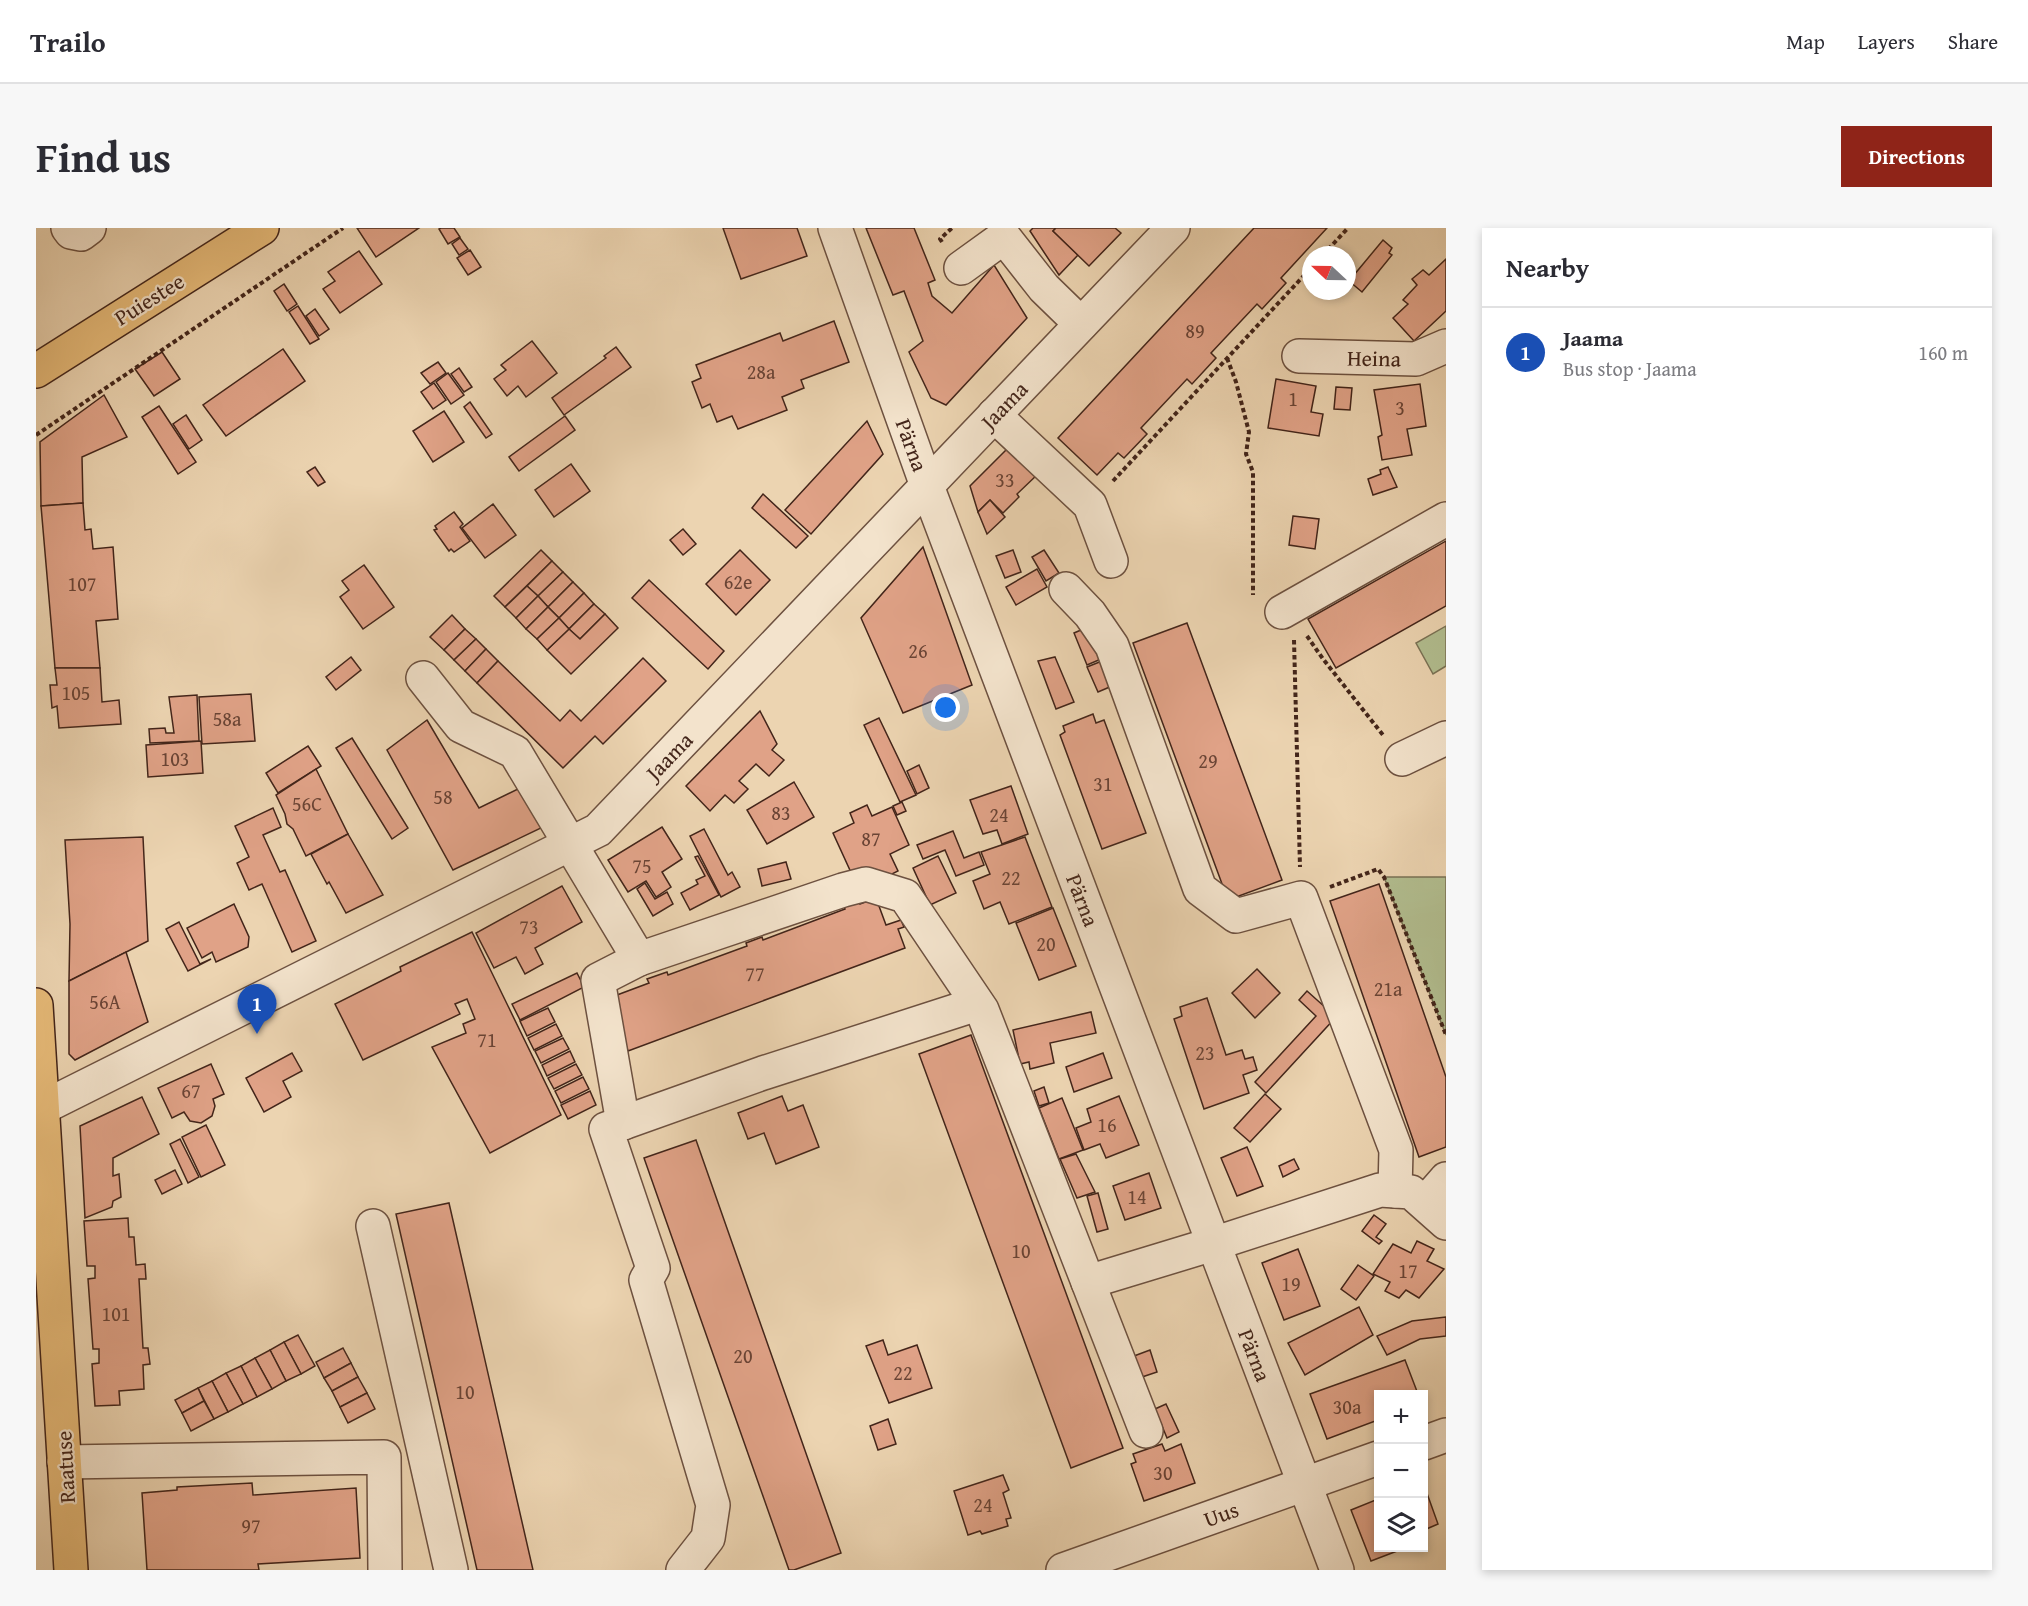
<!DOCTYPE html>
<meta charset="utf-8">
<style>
body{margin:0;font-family:"Gentium Book Plus",serif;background:#f7f7f7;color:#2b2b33}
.controls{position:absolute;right:18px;bottom:18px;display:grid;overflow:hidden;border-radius:0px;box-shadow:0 3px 9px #0003}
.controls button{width:54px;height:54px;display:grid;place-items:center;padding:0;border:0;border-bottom:2px solid #e1e1e2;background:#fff;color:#2b2b33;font:30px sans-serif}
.compass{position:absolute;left:1266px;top:18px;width:54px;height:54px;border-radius:50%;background:#fff;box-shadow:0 3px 9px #0003;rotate:292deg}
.you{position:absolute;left:910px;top:480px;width:21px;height:21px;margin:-15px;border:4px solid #fff;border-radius:50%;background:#1a73e8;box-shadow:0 0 0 9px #1a73e833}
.badge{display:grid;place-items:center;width:39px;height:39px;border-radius:50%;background:#8f2418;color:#fff;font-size:20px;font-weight:700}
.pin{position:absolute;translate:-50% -50px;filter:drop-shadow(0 2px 3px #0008)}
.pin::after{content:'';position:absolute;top:32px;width:21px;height:18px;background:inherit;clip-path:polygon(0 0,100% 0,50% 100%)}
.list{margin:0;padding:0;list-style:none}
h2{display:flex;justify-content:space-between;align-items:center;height:78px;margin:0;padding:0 24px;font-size:26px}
h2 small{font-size:20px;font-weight:400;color:#7c7c81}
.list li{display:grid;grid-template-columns:39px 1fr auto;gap:18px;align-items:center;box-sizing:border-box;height:90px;padding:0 24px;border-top:2px solid #e1e1e2}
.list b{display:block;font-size:22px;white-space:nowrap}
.list p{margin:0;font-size:20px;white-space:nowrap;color:#7c7c81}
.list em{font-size:20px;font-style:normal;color:#7c7c81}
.icon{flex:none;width:33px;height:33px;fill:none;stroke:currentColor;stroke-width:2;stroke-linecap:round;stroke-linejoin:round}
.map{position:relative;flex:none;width:1410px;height:1342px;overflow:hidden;border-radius:0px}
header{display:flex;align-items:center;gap:36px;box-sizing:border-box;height:84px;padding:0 30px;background:#fff;border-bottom:2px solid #e1e1e2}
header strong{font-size:28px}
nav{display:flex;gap:33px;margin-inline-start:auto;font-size:21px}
.intro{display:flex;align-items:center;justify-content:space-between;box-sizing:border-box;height:144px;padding:0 36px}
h1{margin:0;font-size:42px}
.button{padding:15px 27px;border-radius:0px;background:#8f2418;color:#fff;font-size:21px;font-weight:700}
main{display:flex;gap:36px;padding:0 36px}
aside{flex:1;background:#fff;border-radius:0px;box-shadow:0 3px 9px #0003}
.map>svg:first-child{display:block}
.green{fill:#b2be90;stroke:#7a7255;stroke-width:1.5}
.building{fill:#e0a287;stroke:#43251a;stroke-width:1.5}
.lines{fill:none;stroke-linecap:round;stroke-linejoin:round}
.minor-casing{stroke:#6d5140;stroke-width:36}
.major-casing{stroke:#43251a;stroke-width:36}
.path{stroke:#43251a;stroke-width:4;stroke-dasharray:4.5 3;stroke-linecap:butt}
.minor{stroke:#f3e3cc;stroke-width:33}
.major{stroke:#e6ba78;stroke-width:33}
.labels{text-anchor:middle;stroke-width:4.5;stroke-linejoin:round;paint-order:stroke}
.number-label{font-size:20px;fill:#6a4435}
.street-label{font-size:22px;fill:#43251a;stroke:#f3e3cc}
</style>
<header>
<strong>Trailo</strong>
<nav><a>Map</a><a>Layers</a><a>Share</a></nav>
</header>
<div class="intro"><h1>Find us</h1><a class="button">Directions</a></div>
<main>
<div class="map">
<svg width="1410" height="1342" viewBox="0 0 1410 1342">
<rect width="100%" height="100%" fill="#ecd4b1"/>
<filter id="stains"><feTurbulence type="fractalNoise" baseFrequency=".00333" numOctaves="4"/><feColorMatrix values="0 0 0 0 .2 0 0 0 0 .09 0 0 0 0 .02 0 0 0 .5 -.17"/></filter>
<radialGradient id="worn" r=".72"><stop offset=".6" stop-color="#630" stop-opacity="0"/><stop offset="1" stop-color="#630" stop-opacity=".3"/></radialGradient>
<g class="green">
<polygon points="1410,398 1410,438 1397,446 1380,415"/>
<polygon points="1348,649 1410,649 1410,807"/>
</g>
<g class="building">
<polygon points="321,0 383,0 340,29"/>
<polygon points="405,0 418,0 424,9 412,16 403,1"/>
<polygon points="687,0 761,0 771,28 705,51"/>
<polygon points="830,0 878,0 899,52 892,55 896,68 916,85 958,37 991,90 910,177 895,170 873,124 887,113 868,63 857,67"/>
<polygon points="997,0 1020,0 1017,3 1042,27 1023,47 994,3"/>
<polygon points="1020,0 1079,0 1085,5 1053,38 1017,3"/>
<polygon points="1218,0 1291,0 1245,50 1250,55 1226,81 1221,76 1175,125 1180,130 1156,156 1151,151 1105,200 1111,206 1088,230 1082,225 1061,247 1022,210"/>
<polygon points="424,10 432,21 423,27 416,16"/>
<polygon points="1347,12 1356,20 1353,25 1356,27 1326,64 1313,53"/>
<polygon points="434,22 445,39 432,47 421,30"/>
<polygon points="323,23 346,56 304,85 287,61 299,53 292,44"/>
<polygon points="1410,31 1410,83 1378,113 1357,90 1372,76 1367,72 1381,57 1376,51 1387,42 1393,47"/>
<polygon points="248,56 261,76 251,83 238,63"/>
<polygon points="262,78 283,111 274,116 253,84"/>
<polygon points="279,81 293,101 283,108 270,88"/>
<polygon points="798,93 813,134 765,152 768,160 746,169 751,182 702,201 696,188 681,194 674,176 666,180 656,154 665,150 660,137 744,105 747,113"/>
<polygon points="496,113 521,145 490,169 482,158 471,168 458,151 470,142 465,137"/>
<polygon points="580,119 595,139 528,187 516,170 570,130 568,128"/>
<polygon points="247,121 269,153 190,208 167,177"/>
<polygon points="126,124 144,151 118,168 99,141"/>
<polygon points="402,134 410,145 394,156 385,145"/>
<polygon points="423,140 436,159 428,164 415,146"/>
<polygon points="412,145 428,167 415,176 400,154"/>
<polygon points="1240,151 1280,158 1275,184 1287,186 1283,208 1232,200"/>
<polygon points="398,155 410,172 397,181 385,164"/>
<polygon points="1384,156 1390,198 1371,201 1376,227 1346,232 1342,209 1346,207 1338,162"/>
<polygon points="1300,159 1316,160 1314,182 1298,181"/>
<polygon points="68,167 91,209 46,229 47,275 5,278 4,214"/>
<polygon points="434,174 456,206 450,210 428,179"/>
<polygon points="123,178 160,234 142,246 106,189"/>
<polygon points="408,183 428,214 397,234 377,203"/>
<polygon points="150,187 166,212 153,221 137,196"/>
<polygon points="529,188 539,202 483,243 473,229"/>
<polygon points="831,193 847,226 775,306 749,282"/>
<polygon points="975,217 1003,245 981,266 983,269 967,285 954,272 942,284 934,258"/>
<polygon points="535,236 554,263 518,289 499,262"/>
<polygon points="279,239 289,254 282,258 271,244"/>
<polygon points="1352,239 1361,259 1337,267 1332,251 1345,246 1344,242"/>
<polygon points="727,266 772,308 760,320 716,280"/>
<polygon points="954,272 969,289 951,306 942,284"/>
<polygon points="47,275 49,302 55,301 57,321 77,319 82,391 60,393 64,440 19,440 5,278"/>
<polygon points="457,276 480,307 449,330 426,300"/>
<polygon points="418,284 427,296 424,299 434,313 418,324 415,321 413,323 398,302 401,301 399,298"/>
<polygon points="1257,288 1283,291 1279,321 1253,317"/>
<polygon points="647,301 660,316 647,327 634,312"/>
<polygon points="1410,313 1410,378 1300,440 1272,391"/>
<polygon points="887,319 936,457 867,485 825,390"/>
<polygon points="505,322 516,333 469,379 458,368"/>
<polygon points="704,322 734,352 700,387 670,356"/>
<polygon points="977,322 985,344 969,350 960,328"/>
<polygon points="1008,322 1023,345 1010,353 996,329"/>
<polygon points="516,333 527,344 502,368 491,358"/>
<polygon points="328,337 358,379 327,401 304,369 313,362 306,353"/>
<polygon points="1001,341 1011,359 980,377 970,359"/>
<polygon points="527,344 537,354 512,379 502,368"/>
<polygon points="613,352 688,423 672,441 596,370"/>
<polygon points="537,354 548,365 523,390 512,379"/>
<polygon points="491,358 502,368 480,390 469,379"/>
<polygon points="548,365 558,376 533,401 523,390"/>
<polygon points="502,368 512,379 490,401 480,390"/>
<polygon points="558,376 569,386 544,411 533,401"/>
<polygon points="512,379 523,390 501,411 490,401"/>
<polygon points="569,386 582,400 535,446 511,422 533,401 544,411"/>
<polygon points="416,387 429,401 408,422 394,409"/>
<polygon points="523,390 533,401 511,422 501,411"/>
<polygon points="1151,395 1246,652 1192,672 1097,415"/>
<polygon points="1052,399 1065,431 1051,437 1038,405"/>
<polygon points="429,401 440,411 418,432 408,422"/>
<polygon points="440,411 450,421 429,443 418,432"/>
<polygon points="450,421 462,433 441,455 429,443"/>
<polygon points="315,429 325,442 300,462 290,449"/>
<polygon points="1019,429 1038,474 1020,481 1002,433"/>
<polygon points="607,430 630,453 567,516 559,508 527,540 441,455 462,433 524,493 534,482 545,493"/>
<polygon points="1066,433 1076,458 1062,464 1051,439"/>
<polygon points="19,440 64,440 66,474 83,472 85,496 23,500 21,478 16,480 14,457 21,457"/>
<polygon points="215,466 219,513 166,516 163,469"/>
<polygon points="161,467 163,513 114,515 113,501 129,500 130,505 138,505 133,469"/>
<polygon points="724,483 741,516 736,522 748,532 733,548 720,536 703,553 712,561 698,575 689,567 674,583 650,558"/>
<polygon points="1057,486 1060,495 1068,492 1110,605 1066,621 1024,507 1029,504 1027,498"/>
<polygon points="843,490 880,567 864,574 828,497"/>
<polygon points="391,492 443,580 486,559 505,600 417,642 351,522"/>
<polygon points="316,510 372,600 356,611 300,520"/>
<polygon points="165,513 167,545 112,549 110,517"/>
<polygon points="272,518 285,538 242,565 230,545"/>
<polygon points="883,537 893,560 881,566 871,543"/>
<polygon points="280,541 312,606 270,628 257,601 251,596 249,586 240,567"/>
<polygon points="758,554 778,589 731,616 711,582"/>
<polygon points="975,558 992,606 966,616 961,602 947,606 934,572"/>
<polygon points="866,574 870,583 861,587 857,578"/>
<polygon points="831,577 836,588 856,579 873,617 854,626 862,643 844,652 839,641 818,651 797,605 818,595 814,585"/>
<polygon points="237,580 245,599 227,607 244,644 249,642 280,713 256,724 226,656 213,662 201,635 213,629 199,598"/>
<polygon points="626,599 646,631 626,644 635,659 620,669 610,653 592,664 572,632"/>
<polygon points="668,601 692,647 696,644 704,659 685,669 654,608"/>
<polygon points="917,603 928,630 943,624 948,637 920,648 909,622 887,631 881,617"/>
<polygon points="312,606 347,667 310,685 293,654 291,656 275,626"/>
<polygon points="107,609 112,713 33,753 34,696 29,612"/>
<polygon points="989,609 1016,679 973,696 964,674 948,681 937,653 954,646 945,624"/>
<polygon points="662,628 683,667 654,682 645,665 662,656 660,652 669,648 659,629"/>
<polygon points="902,628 920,665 894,677 877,640"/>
<polygon points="750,634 755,651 726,658 722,641"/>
<polygon points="609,655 619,671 631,664 637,676 617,688 601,661"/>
<polygon points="1343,656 1410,849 1410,919 1383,929 1294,673"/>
<polygon points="526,658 546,694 499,720 507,736 489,746 480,729 458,740 440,705"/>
<polygon points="840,670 850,697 865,692 868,699 862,701 869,720 592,823 573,770 613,755 611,751 631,744 632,747 711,718 710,715 726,709 727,712 809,681 808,678 823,672 824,676"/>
<polygon points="198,676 213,709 212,719 180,734 176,724 166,730 151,700"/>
<polygon points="1017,680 1040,738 1003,752 980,695"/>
<polygon points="143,694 164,736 175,731 152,743 130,701"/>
<polygon points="436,704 525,887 454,925 396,819 430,805 427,796 439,791 431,771 419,776 424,786 327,832 299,776 365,743 364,739"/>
<polygon points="90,724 112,794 39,832 33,826 33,753"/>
<polygon points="1221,741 1244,765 1219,790 1196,765"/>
<polygon points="541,745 548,759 484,792 476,776"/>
<polygon points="1271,763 1300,789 1230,865 1219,854 1280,788 1263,772"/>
<polygon points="1171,770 1190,827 1206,822 1209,831 1217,829 1221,842 1207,847 1213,865 1168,881 1138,791 1146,788 1144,779"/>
<polygon points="512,780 519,794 491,808 484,793"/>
<polygon points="1055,784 1060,805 1014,815 1018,835 994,841 993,834 984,836 977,802"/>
<polygon points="520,796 526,808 498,822 492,810"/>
<polygon points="935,807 1087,1220 1035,1240 883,826"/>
<polygon points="527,810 533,821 505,835 499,823"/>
<polygon points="534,823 539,834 511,848 506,837"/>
<polygon points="256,825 266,843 247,853 255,869 228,884 210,850"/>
<polygon points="1067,825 1076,850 1038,864 1030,839"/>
<polygon points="175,836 188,866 177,871 179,878 176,888 165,895 154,893 148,884 136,890 122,860"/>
<polygon points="540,836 546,847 518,861 512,850"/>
<polygon points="547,849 553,861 525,875 519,863"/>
<polygon points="1008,859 1013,875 1003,878 998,863"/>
<polygon points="554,863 560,877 532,891 525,877"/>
<polygon points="1229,866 1245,881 1214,914 1198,900"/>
<polygon points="746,868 752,883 767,877 783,919 740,936 728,905 712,911 702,885"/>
<polygon points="1083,868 1103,917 1070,930 1064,916 1048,922 1040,900 1055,894 1051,881"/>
<polygon points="106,869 123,906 77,930 77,948 83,946 85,969 77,973 76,979 49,990 44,898"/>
<polygon points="1026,870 1047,922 1023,931 1003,880"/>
<polygon points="170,897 189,937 165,949 146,909"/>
<polygon points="144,911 163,949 152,955 134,916"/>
<polygon points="660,912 805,1325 758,1342 753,1342 608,930"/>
<polygon points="1211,919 1227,958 1201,968 1185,930"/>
<polygon points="1040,926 1059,964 1041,970 1024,931"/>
<polygon points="1258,931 1263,941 1247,949 1243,938"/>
<polygon points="139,942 146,956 126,966 119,952"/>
<polygon points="1113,945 1125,980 1089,992 1077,958"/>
<polygon points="1062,965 1072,1001 1061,1004 1051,968"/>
<polygon points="413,975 497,1342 441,1342 360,986"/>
<polygon points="1338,987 1350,996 1340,1009 1346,1013 1343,1016 1326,1003"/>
<polygon points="92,990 93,1009 98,1009 100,1037 109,1036 110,1051 103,1051 107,1120 112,1120 114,1136 107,1137 108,1161 83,1163 84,1177 59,1178 56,1136 63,1135 63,1121 57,1121 52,1051 59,1050 59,1038 51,1038 48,993"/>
<polygon points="1381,1013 1398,1021 1391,1033 1408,1041 1383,1070 1370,1062 1363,1070 1349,1063 1354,1054 1337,1046 1357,1016 1375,1025"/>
<polygon points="1262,1021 1284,1078 1248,1092 1226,1035"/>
<polygon points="1322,1037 1338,1048 1320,1072 1305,1061"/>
<polygon points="1323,1079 1337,1107 1269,1147 1252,1115"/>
<polygon points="1410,1089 1410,1108 1384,1111 1351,1127 1341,1108 1376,1093"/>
<polygon points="262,1107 279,1138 265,1146 248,1114"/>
<polygon points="847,1112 852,1127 881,1117 896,1160 853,1175 830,1118"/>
<polygon points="248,1114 265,1146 250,1153 234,1122"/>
<polygon points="307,1120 315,1135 288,1150 280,1134"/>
<polygon points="234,1122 250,1153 236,1161 219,1130"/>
<polygon points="1114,1122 1121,1144 1106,1149 1098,1128"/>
<polygon points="219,1130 236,1161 221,1169 205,1138"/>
<polygon points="1369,1132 1382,1166 1342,1166 1342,1192 1291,1211 1274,1166"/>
<polygon points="315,1135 322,1149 296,1163 288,1150"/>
<polygon points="205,1138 221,1169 207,1176 190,1145"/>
<polygon points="190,1145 207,1176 192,1184 176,1153"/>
<polygon points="322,1149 331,1165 304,1179 296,1163"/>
<polygon points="176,1153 192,1184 178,1191 162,1160"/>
<polygon points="162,1160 168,1173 146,1185 139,1172"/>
<polygon points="331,1165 339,1181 312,1195 304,1179"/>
<polygon points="168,1173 178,1191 155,1203 146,1185"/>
<polygon points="1130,1176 1143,1204 1131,1210 1119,1181"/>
<polygon points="852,1191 860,1216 842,1222 834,1198"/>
<polygon points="1126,1216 1129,1223 1145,1216 1159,1255 1108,1273 1095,1236 1100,1234 1097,1226"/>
<polygon points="967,1247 973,1262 967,1265 975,1290 970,1291 972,1298 946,1306 944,1303 932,1307 918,1263"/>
<polygon points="216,1255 217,1267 320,1260 324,1330 222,1336 223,1342 111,1342 106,1265 141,1262 141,1259"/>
<polygon points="1388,1257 1402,1296 1388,1302"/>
<polygon points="1342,1271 1342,1320 1369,1320 1335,1333 1315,1282"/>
</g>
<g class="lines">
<defs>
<g id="minor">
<polyline points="32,0 35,4 45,6 53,0"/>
<polyline points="799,0 891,258 1301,1342"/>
<polyline points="925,40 968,9 1008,60 1045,96"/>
<polyline points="1263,128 1380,131 1410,118"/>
<polyline points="958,187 1054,277 1075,333"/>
<polyline points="1030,361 1054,386 1076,418 1164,661 1200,688 1265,670 1360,922 1359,963"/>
<polyline points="1246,384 1410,291"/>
<polyline points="387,450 425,498 479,524 603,731 807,662 830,656 869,668 946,782 1110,1203"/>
<polyline points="1366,531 1410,510"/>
<polyline points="0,883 562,602 1137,0"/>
<polyline points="587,895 562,752 603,731"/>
<polyline points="1389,975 1410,951"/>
<polyline points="337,998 415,1342"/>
<polyline points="1052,1054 1177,1016 1344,962 1375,964 1410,995"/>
<polyline points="1388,1215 1410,1207"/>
<polyline points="28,1234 348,1229 349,1342"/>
<polyline points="647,1342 672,1310 677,1277 610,1052 617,1040 570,901 727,845 941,776"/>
<polyline points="1027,1342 1342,1230"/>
</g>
<g id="major">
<polyline points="0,143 226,0"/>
<polyline points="0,777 35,1342"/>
</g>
</defs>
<use href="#minor" class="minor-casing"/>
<use href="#major" class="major-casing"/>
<g class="path">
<polyline points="906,14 904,11 916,0"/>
<polyline points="1287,27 1312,0"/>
<polyline points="1191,130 1200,154 1213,204 1210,226 1217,244 1217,367"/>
<polyline points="0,207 307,0"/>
<polyline points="1077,253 1275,40"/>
<polyline points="1271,408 1287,431 1347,507"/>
<polyline points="1258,412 1264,639"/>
<polyline points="1294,659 1342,641 1348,649 1410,807"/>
</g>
<use href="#minor" class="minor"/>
<use href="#major" class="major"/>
</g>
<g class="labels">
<g class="number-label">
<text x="1159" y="110">89</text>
<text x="725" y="151">28a</text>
<text x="1257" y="178">1</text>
<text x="1364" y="187">3</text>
<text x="969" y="259">33</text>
<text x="702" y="361">62e</text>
<text x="46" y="363">107</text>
<text x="882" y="430">26</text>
<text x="40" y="472">105</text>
<text x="191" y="498">58a</text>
<text x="139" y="538">103</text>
<text x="1172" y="540">29</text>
<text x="1067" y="563">31</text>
<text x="407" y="576">58</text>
<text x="271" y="583">56C</text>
<text x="745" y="592">83</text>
<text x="963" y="594">24</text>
<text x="835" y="618">87</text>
<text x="606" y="645">75</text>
<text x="975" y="657">22</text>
<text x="493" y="706">73</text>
<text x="1010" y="723">20</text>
<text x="719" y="753">77</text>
<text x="1352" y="768">21a</text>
<text x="69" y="781">56A</text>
<text x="451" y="819">71</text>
<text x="1169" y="832">23</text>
<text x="155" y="870">67</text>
<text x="1071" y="904">16</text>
<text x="1101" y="976">14</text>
<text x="985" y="1030">10</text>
<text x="1372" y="1050">17</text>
<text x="1255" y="1063">19</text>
<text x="80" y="1093">101</text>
<text x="707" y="1135">20</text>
<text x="867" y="1152">22</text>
<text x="429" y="1171">10</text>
<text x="1311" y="1186">30a</text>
<text x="1127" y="1252">30</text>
<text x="947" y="1284">24</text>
<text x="215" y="1305">97</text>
</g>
<g class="street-label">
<text transform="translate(113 71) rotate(-32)" y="8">Puiestee</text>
<text transform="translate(1338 130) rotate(1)" y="8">Heina</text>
<text transform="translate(968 177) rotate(-46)" y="8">Jaama</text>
<text transform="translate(876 217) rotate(70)" y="8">Pärna</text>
<text transform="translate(633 528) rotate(-46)" y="8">Jaama</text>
<text transform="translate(1047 672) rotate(69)" y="8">Pärna</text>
<text transform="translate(1219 1127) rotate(69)" y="8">Pärna</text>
<text transform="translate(29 1239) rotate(-93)" y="8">Raatuse</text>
<text transform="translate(1185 1286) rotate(-20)" y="8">Uus</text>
</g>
</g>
<rect width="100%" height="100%" filter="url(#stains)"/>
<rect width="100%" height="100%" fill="url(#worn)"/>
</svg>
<div class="controls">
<button>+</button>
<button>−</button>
<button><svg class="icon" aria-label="layers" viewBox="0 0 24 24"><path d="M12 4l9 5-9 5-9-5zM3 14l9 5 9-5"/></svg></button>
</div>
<svg class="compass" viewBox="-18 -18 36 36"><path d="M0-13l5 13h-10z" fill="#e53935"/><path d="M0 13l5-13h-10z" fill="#7c7c81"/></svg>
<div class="you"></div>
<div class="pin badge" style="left:221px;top:806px;background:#1a4fb4">1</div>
</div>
<aside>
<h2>Nearby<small></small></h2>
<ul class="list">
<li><span class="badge" style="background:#1a4fb4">1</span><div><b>Jaama</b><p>Bus stop · Jaama</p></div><em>160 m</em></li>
</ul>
</aside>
</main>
